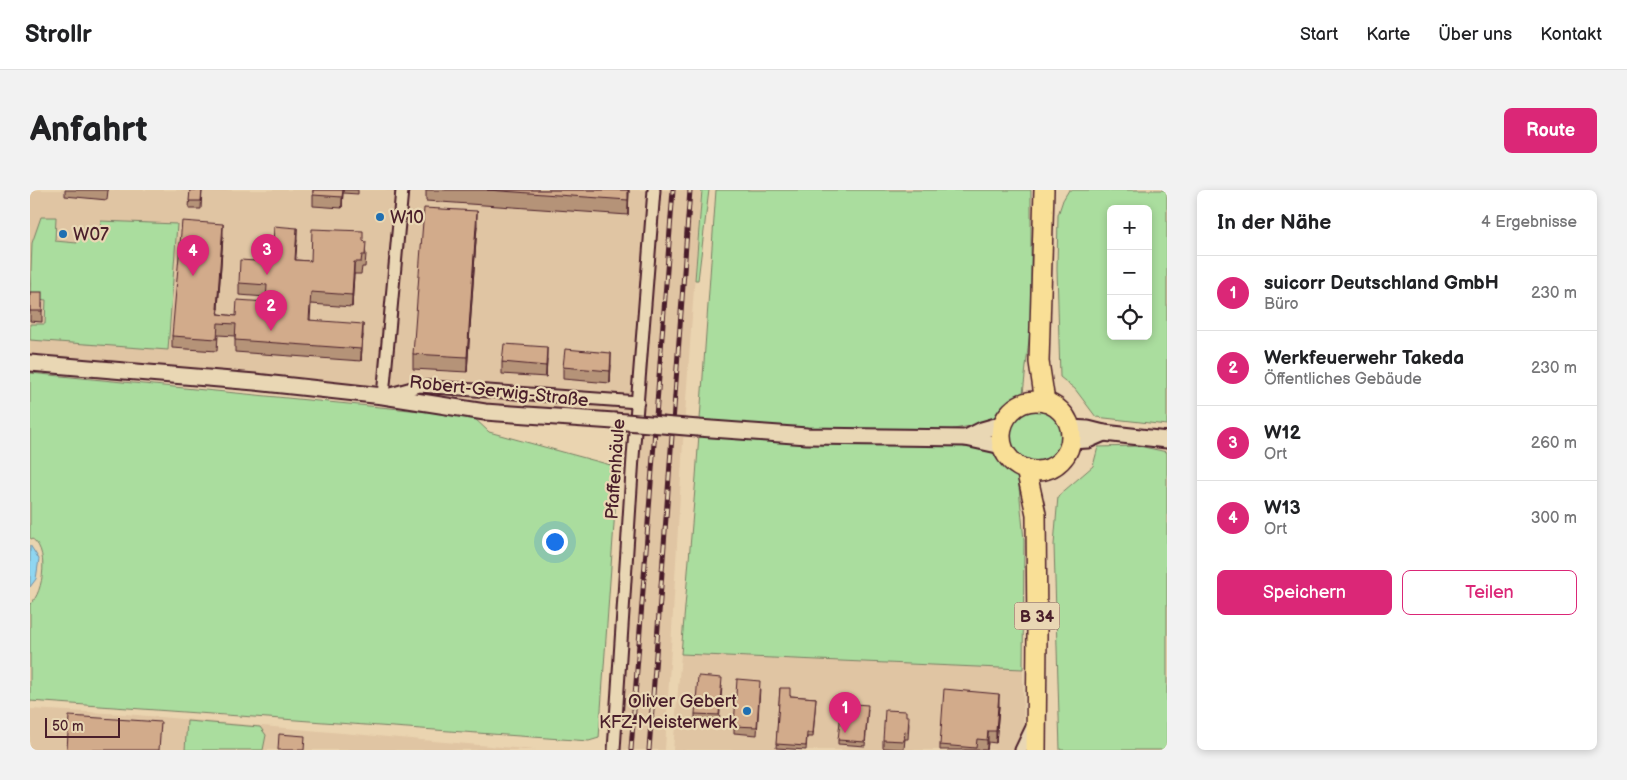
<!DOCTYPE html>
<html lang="de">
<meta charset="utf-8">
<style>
body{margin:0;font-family:"Balsamiq Sans",sans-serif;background:#f2f2f2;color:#202124}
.controls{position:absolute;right:15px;top:15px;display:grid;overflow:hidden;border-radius:8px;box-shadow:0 2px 8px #0003}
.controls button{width:45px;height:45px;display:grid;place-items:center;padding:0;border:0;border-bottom:1px solid #e0e0e0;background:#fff;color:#202124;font:25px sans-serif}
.scale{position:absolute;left:15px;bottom:12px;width:75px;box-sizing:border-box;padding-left:5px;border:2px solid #4a1f2b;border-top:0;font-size:14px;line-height:18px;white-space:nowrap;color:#4a1f2b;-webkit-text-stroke:4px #e9d7b4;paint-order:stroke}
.you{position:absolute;left:524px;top:351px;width:18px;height:18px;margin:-12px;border:4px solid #fff;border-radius:50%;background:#1a73e8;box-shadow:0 0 0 8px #1a73e833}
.badge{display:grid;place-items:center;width:32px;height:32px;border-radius:50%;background:#db2777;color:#fff;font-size:16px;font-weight:700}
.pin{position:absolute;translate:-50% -41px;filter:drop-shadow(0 1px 2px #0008)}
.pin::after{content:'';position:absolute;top:26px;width:18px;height:15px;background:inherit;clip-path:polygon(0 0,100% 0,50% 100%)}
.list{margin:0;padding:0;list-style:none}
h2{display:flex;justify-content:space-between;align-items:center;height:65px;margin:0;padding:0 20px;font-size:21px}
h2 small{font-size:16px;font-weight:400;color:#757577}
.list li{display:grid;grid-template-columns:32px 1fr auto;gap:15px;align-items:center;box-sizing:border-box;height:75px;padding:0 20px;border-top:1px solid #e0e0e0}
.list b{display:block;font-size:19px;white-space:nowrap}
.list p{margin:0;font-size:16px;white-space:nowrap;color:#757577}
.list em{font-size:16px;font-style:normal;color:#757577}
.actions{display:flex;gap:10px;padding:15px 20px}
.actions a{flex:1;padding:11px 0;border:1px solid #db2777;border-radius:8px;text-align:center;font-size:18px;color:#db2777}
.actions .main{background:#db2777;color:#fff}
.icon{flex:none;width:28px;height:28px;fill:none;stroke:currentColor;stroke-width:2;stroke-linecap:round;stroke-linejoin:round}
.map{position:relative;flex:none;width:1137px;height:560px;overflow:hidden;border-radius:8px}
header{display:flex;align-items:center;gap:30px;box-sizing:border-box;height:70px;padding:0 25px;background:#fff;border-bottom:1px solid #e0e0e0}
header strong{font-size:24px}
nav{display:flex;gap:28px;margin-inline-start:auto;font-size:18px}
.intro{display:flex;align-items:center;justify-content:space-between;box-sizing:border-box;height:120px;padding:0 30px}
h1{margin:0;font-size:35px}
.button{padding:12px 22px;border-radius:8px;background:#db2777;color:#fff;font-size:18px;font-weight:700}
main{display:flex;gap:30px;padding:0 30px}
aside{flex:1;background:#fff;border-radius:8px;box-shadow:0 2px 8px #0003}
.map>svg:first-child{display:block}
.built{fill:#e0c5a3}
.green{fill:#aadd9e;stroke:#7a7e64;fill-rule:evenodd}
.water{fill:#8fd6f1;stroke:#738da2}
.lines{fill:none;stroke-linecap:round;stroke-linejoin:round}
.minor-casing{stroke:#4a1f2b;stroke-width:15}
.tertiary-casing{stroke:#4a1f2b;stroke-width:19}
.primary-casing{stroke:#4a1f2b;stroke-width:22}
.minor{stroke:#e9d7b4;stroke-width:11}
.tertiary{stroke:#e9d7b4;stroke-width:15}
.primary{stroke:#f9df96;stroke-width:19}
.rail-casing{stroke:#4a1f2b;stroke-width:5}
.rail{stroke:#e9d7b4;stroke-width:3;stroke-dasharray:9;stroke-linecap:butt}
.tertiary-bridge-casing{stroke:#4a1f2b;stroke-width:19;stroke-linecap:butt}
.tertiary-bridge{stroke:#e9d7b4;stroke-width:15}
.wall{fill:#b59378;stroke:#4a1f2b}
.shaded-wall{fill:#937861;stroke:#4a1f2b}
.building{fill:#d2ab8b;stroke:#4a1f2b}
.poi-dot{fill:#1f6fb2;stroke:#e9d7b4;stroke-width:2}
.labels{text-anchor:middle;stroke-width:4.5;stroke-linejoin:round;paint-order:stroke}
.shield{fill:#e9d7b4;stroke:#7a5654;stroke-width:1}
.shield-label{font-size:16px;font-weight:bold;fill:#4a1f2b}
.poi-label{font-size:18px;fill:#4a1f2b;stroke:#e9d7b4;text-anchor:start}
.street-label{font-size:18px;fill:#4a1f2b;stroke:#e9d7b4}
</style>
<header>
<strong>Strollr</strong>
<nav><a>Start</a><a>Karte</a><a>Über uns</a><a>Kontakt</a></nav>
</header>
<div class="intro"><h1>Anfahrt</h1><a class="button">Route</a></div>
<main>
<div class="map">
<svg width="1137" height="560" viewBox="0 0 1137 560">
<rect width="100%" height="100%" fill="#ead4b0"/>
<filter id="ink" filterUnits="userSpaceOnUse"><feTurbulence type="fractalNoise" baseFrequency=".02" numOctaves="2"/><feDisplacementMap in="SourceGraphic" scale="10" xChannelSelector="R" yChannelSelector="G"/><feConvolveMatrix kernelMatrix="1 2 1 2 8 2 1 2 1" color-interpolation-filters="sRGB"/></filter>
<g filter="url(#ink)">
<g class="built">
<polygon points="0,0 671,0 653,252 635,560 589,560 606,227 0,178"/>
<polygon points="651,464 993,479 994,560 643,560"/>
<polygon points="0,519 95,524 506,560 0,560"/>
</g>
<g class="green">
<polygon points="672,0 679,0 668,90 665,90"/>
<polygon points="686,0 1001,0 1001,131 993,204 961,232 919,240 920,255 941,256 964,262 988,287 994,350 993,479 651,464 666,287"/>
<path d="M1039 0H1137V235L1066 227 1045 199 1030 187 1027 79 1028 25 1033 10ZM1081 19H1118V146H1081Z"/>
<polygon points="11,27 26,27 25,51 47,53 49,38 70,38 71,31 147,34 138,160 0,150 0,134 15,134 16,110 0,108 2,53"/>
<path d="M0 183 442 226 459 242 588 277 569 548 559 551 0 511V414C14 404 20 355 0 348Z"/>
<circle cx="1004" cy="245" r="31"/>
<polygon points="1109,256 1137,262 1137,560 1030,560 1024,355 1028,306 1063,276 1068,257"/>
<polygon points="157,531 230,537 236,545 233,560 155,560"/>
</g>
<polygon class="water" points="0,355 9,369 6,389 0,397"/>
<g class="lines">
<defs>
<g id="minor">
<polyline points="372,0 353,206 389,196 608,212"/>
<polyline points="584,560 603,267 624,0"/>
<polyline points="991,560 1003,535"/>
</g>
<g id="tertiary">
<polyline points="0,173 225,192 353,206 455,222 584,231"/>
<polyline points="668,238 777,246 936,248 972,256"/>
<polyline points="1040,238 1058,239 1074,243 1137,250"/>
<polyline points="936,248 952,240 973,234"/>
<polyline points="1040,251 1058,250 1074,243"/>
</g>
<g id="primary">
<polyline points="1014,0 1009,172 1015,212"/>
<circle cx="1006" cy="246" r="35"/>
<polyline points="996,279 1006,324 1007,445 1006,560"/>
</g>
</defs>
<use href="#minor" class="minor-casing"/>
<use href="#tertiary" class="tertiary-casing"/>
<use href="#primary" class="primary-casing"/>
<use href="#minor" class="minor"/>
<use href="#tertiary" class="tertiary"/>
<use href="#primary" class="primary"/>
<defs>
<g id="rail">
<polyline points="601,560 643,0"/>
<polyline points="619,560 660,0"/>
</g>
</defs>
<use href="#rail" class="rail-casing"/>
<use href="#rail" class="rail"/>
<defs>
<polyline id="tertiary-bridge" points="584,231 668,238"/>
</defs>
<use href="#tertiary-bridge" class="tertiary-bridge-casing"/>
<use href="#tertiary-bridge" class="tertiary-bridge"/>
</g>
<g class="wall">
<polygon points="35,0 78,0 77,10 35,6"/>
<polygon points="160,0 172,0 171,19 159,19"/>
<polygon points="283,0 328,0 328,4 313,3 312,18 283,16"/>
<polygon points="396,0 599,0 598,25 396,11"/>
<polygon points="447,36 437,182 383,179 383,164"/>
<polygon points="193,46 188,119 189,124 206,126 236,112 236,107 209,105 209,93 242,72 267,50 265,70 281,71 333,51 336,64 335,77 332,77 331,84 324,84 322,117 281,114 280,130 333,145 331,171 205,162 205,146 188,145 187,161 142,158 142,146"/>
<polygon points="0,102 12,113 12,132 0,131"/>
<polygon points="517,169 516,187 472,184 472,172"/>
<polygon points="581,175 580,193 533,189 533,177"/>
<polygon points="692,496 689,533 665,531 665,524"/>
<polygon points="730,498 727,545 704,543 704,536"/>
<polygon points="750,498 760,506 786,508 783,547 777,547 776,560 746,558"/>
<polygon points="969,516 966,553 958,552 957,560 910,560 910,555"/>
<polygon points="838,519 835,556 808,554 808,550"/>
<polygon points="876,526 879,534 878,549 875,549 874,559 853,558 853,550"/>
</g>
<g class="shaded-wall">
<polygon points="313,0 312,18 312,7"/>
<polygon points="598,0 599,0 598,25"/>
<polygon points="447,21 447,36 437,182 437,167"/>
<polygon points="193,34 193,46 187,131 187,119"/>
<polygon points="267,38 267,50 265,82 265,70"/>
<polygon points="324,72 324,84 322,117 322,105"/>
<polygon points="333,134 333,145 331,171 331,159"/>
<polygon points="517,157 517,169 516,187 516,176"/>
<polygon points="581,163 581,175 580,193 580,181"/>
<polygon points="969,504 969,516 966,553 966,541"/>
<polygon points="958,541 958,552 957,560 957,550"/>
</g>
<g class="building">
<polygon points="160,0 172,0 171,11 159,11"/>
<polygon points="283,0 313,0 312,7 283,5"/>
<polygon points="457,0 598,0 598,10"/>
<polygon points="394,18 447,21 437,167 383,164"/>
<polygon points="152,31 193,34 187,119 189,119 188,124 206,126 207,110 236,112 237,95 209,93 210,70 242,72 244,36 267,38 265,70 281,71 282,39 333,41 333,51 336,52 335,65 332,65 331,72 324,72 322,105 281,102 279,130 333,134 331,159 205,150 206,134 188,133 187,149 142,146"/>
<rect x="0" y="102" width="12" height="19"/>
<polygon points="474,154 517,157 516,176 472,172"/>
<polygon points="535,159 581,163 580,181 533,177"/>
<polygon points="668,486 692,488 689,525 665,524"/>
<polygon points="707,489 730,491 727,537 704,536"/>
<polygon points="750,498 760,498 760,506 786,508 783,543 777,543 776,556 746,554"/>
<polygon points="914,499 969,504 966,541 958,541 957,550 947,549 946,558 910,555"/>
<polygon points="812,513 838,515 835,552 808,550"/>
<polygon points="855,520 876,521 876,526 879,526 878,542 875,541 874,551 853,550"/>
<polygon points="39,526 131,532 129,560 37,560"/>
<polygon points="249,544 275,546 274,560 248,560"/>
</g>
</g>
<g class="poi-dot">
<circle cx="350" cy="27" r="5"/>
<circle cx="33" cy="44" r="5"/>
<circle cx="717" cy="521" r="5"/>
</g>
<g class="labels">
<rect class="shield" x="984.5" y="412.5" width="45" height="27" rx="4"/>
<g class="shield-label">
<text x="1007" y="432">B 34</text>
</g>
<g class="poi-label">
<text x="360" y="33">W10</text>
<text x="43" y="50">W07</text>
<text x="707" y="517" text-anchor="end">Oliver Gebert<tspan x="707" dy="21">KFZ-Meisterwerk</tspan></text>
</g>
<g class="street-label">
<text transform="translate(469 201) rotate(6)" y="6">Robert-Gerwig-Straße</text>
<text transform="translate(585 279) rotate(-86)" y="6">Pfaffenhäule</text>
</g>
</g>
</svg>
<div class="controls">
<button>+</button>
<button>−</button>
<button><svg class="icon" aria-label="locate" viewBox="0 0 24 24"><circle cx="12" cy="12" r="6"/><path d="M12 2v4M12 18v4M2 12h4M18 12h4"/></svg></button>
</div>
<div class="scale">50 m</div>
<div class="you"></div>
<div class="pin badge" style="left:815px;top:543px">1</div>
<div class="pin badge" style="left:241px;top:141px">2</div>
<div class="pin badge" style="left:237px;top:85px">3</div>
<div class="pin badge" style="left:163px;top:86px">4</div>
</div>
<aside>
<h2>In der Nähe<small>4 Ergebnisse</small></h2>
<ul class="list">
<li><span class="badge">1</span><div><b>suicorr Deutschland GmbH</b><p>Büro</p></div><em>230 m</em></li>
<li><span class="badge">2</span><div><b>Werkfeuerwehr Takeda</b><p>Öffentliches Gebäude</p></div><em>230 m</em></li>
<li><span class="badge">3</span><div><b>W12</b><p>Ort</p></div><em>260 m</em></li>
<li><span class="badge">4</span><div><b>W13</b><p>Ort</p></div><em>300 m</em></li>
</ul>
<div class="actions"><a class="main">Speichern</a><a>Teilen</a></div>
</aside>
</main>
